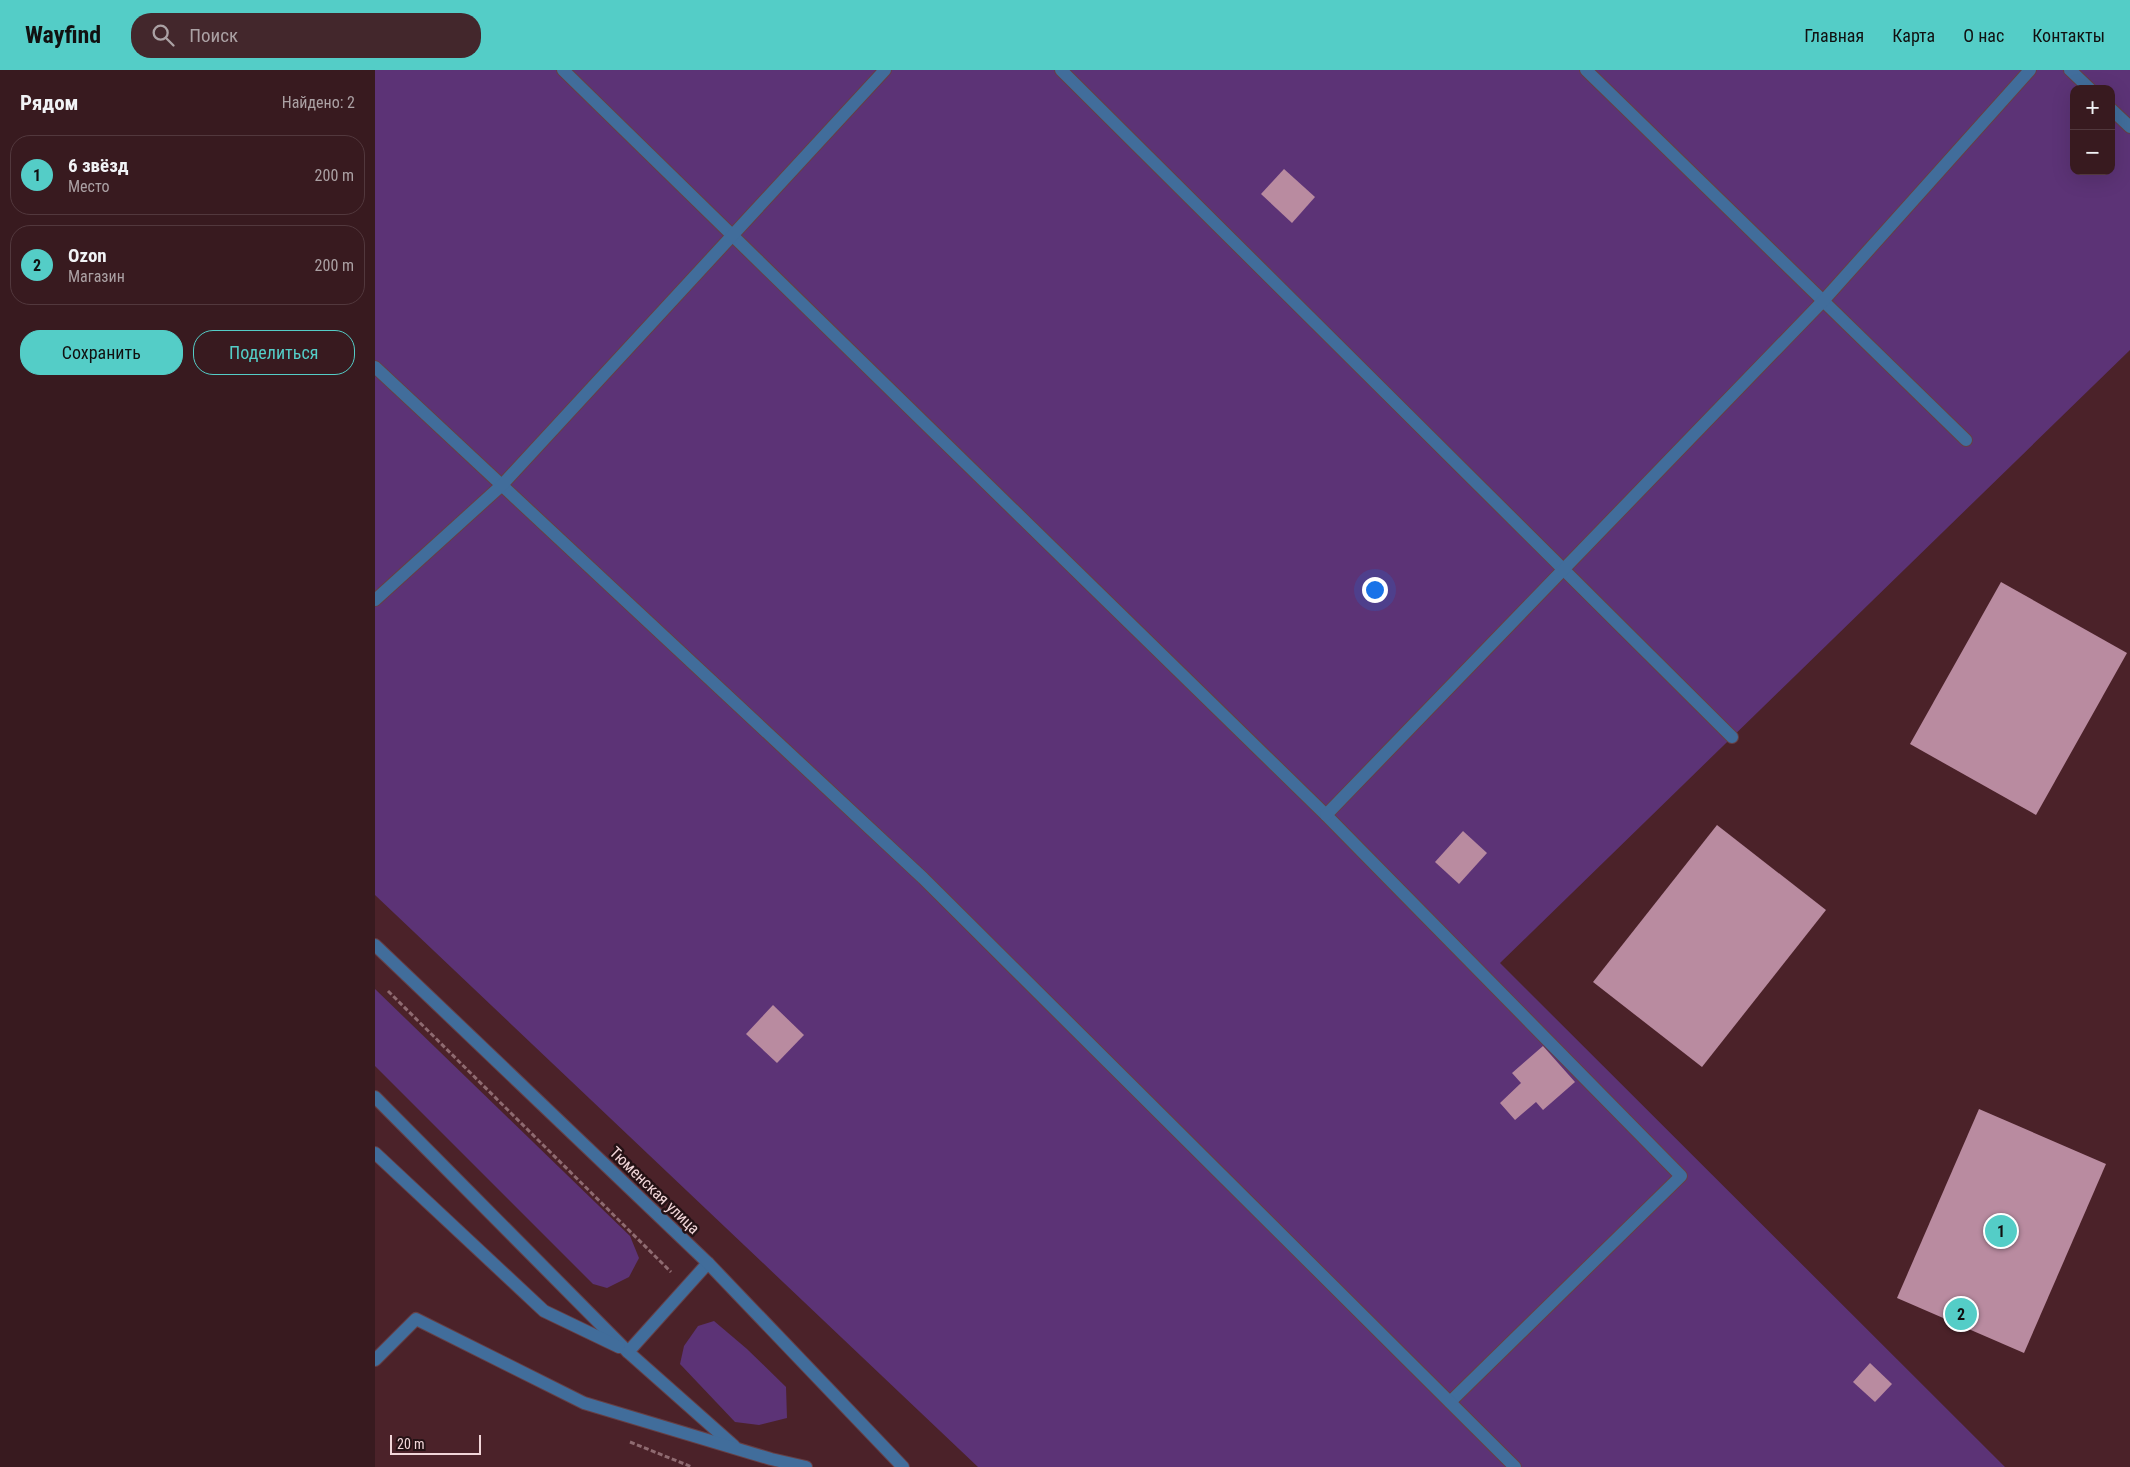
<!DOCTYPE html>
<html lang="ru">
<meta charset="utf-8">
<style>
body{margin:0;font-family:"Roboto Condensed",sans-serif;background:#43272c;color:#f1f3f6}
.controls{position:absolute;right:15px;top:15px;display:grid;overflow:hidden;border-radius:10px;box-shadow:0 5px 20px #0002}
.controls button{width:45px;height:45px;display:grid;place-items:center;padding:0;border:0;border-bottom:1px solid #52383d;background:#381a1f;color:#f1f3f6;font:25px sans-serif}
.scale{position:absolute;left:15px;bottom:12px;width:91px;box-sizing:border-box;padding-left:5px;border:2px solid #f1d6d9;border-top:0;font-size:14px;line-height:18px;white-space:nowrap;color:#f1d6d9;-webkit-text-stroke:4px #251215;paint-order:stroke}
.you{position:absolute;left:999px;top:519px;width:18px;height:18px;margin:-12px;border:4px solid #fff;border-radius:50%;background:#1a73e8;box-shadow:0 0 0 8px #1a73e833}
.badge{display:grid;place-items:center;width:32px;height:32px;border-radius:50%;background:#54cdc7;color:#111;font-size:16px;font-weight:700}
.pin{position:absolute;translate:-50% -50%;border:2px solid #fff;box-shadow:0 1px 5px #0006}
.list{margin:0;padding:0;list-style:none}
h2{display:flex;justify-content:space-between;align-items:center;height:65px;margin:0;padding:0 20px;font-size:21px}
h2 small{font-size:16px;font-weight:400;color:#aba1a4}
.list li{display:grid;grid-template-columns:32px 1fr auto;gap:15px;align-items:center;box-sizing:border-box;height:80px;margin:0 10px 10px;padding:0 10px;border:1px solid #52383d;border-radius:20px}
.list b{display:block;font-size:19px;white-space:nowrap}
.list p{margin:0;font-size:16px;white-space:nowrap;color:#aba1a4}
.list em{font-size:16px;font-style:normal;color:#aba1a4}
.actions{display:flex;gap:10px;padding:15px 20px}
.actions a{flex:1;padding:11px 0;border:1px solid #54cdc7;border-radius:20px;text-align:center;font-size:18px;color:#54cdc7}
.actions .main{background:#54cdc7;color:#111}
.icon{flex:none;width:28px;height:28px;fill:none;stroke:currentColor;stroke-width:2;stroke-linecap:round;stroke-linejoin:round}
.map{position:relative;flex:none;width:1755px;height:1397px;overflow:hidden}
header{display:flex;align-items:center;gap:30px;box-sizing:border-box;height:70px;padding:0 25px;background:#54cdc7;color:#111}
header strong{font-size:24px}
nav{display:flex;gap:28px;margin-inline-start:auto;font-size:18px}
.search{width:350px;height:45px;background:#43272c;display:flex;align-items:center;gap:12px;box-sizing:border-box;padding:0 18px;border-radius:20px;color:#aba1a4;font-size:19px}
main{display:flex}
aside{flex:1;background:#381a1f}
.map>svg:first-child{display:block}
.green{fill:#5c3376;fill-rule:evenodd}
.building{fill:#b98ba0}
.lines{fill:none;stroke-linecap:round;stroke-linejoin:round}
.service-casing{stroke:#663f45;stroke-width:14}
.tertiary-casing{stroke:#663f45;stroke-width:14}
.path{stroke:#8f6b71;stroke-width:3;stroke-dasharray:5 2.5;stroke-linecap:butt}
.service{stroke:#416d9b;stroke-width:12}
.tertiary{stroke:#416d9b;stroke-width:12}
.labels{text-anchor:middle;stroke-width:5;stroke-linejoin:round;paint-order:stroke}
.street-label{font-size:16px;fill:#f1d6d9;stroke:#251215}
</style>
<header>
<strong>Wayfind</strong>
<div class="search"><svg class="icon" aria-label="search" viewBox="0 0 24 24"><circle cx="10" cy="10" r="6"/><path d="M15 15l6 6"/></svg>Поиск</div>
<nav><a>Главная</a><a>Карта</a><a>О нас</a><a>Контакты</a></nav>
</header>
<main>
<aside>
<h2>Рядом<small>Найдено: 2</small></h2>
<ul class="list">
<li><span class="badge">1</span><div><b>6 звёзд</b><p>Место</p></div><em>200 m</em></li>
<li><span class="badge">2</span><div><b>Ozon</b><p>Магазин</p></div><em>200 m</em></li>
</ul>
<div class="actions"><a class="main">Сохранить</a><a>Поделиться</a></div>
</aside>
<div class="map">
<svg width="1755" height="1397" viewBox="0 0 1755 1397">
<rect width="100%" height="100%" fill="#4b2229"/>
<g class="green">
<path d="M0 0H1755V280L1125 893 1630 1397H603L0 825ZM1699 19H1736V101H1699Z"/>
<polygon points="0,919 255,1166 264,1188 254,1207 232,1218 218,1214 0,996"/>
<polygon points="339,1251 372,1279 411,1317 412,1348 384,1355 360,1352 305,1294 309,1276 323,1256"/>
</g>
<g class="building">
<polygon points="909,99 940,127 917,153 886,124"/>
<polygon points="1626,512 1752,583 1661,745 1535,674"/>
<polygon points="1342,755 1451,840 1327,997 1218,912"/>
<polygon points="1088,761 1112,783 1084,814 1060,792"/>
<polygon points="398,935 429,965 402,993 371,964"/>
<polygon points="1168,976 1200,1012 1168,1040 1161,1032 1140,1050 1125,1033 1146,1013 1137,1003"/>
<polygon points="1604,1039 1731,1094 1649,1283 1522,1228"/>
<polygon points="1495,1293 1517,1314 1500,1332 1478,1312"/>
</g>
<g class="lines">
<defs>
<g id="service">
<polyline points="188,0 951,745 1306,1106 1075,1332"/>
<polyline points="686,0 1357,667"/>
<polyline points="1211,0 1591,370"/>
<polyline points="1695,0 1715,19"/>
<polyline points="1736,39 1755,57"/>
<polyline points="0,297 548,808 1140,1397"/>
<polyline points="0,530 127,415 510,0"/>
<polyline points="951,745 1448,231 1655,0"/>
<polyline points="0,1027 253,1282"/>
<polyline points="0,1083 169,1241 244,1277"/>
<polyline points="333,1193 253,1282 359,1376"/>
<polyline points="0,1290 41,1249 209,1333 396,1389 431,1397"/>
</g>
<polyline id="tertiary" points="0,875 333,1193 528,1397"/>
</defs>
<use href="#service" class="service-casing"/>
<use href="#tertiary" class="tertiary-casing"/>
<g class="path">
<polyline points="13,921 296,1202"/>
<polyline points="255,1372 317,1397"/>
</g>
<use href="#service" class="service"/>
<use href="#tertiary" class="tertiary"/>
</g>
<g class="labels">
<g class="street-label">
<text transform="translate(280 1120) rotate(44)" y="6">Тюменская улица</text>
</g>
</g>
</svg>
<div class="controls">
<button>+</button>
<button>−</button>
</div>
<div class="scale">20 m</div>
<div class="you"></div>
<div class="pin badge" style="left:1626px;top:1161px">1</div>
<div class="pin badge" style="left:1586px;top:1244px">2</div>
</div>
</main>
